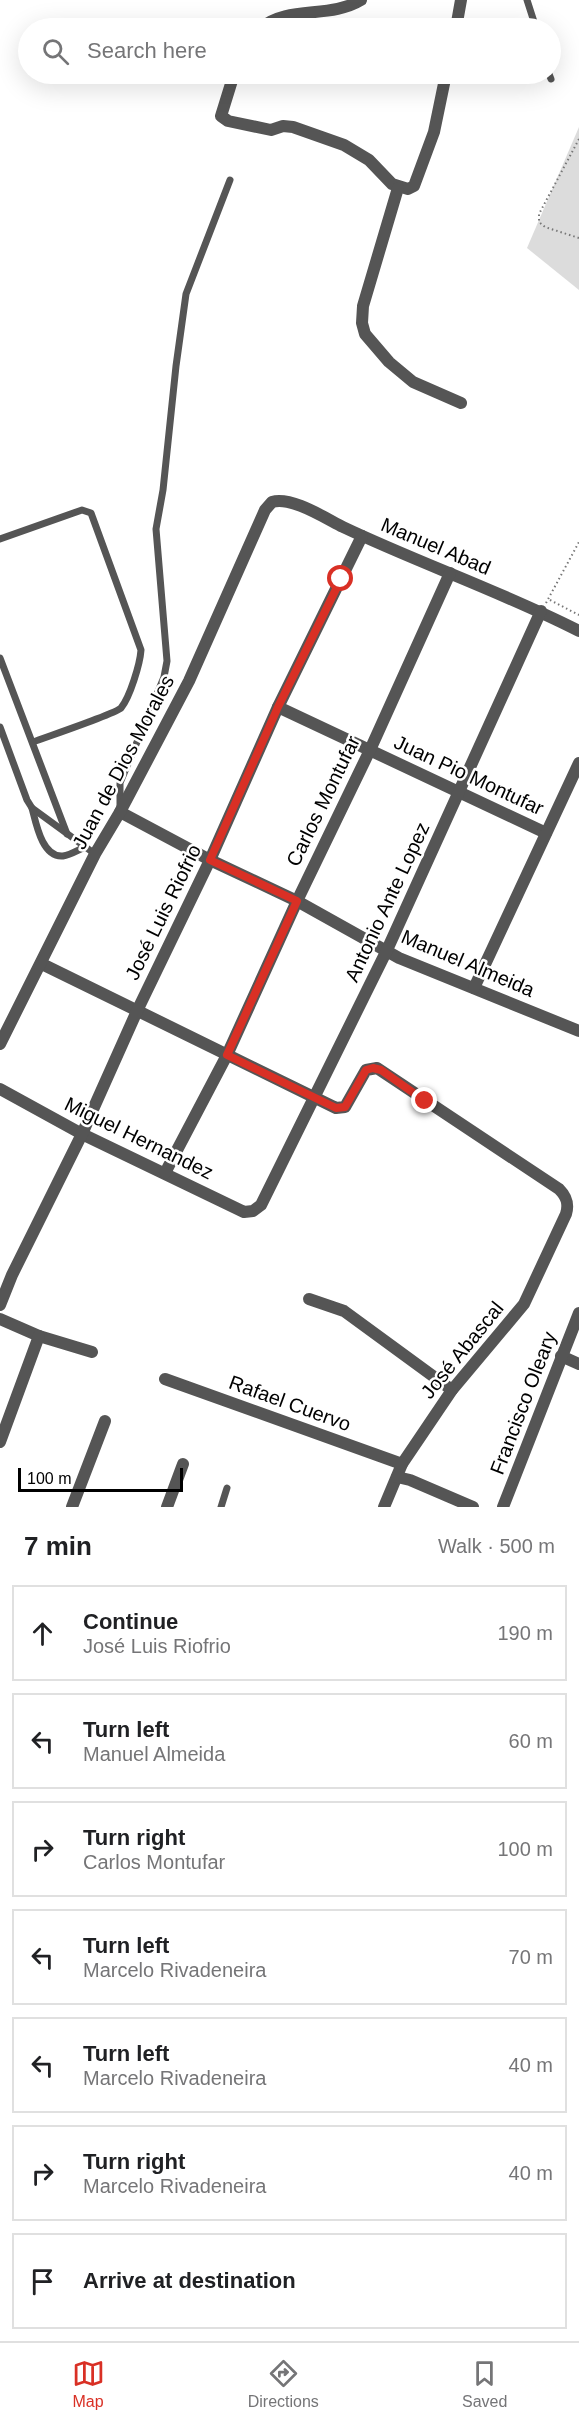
<!DOCTYPE html>
<meta charset="utf-8">
<style>
body{margin:0;font-family:Arial,sans-serif;background:#f6f6f6;color:#202124}
.scale{position:absolute;left:18px;bottom:15px;width:165px;box-sizing:border-box;padding-left:6px;border:3px solid #000;border-top:0;font-size:16px;line-height:21px;white-space:nowrap;color:#000;-webkit-text-stroke:4px #fff;paint-order:stroke}
.stop{position:absolute;width:18px;height:18px;margin:-14px;border:4px solid #d93025;border-radius:50%;background:#fff}
.stop.end{background:#d93025;border-color:#fff;box-shadow:0 2px 6px #0008}
.list{margin:0;padding:0;list-style:none}
h2{display:flex;justify-content:space-between;align-items:center;height:78px;margin:0;padding:0 24px;font-size:26px}
h2 small{font-size:20px;font-weight:400;color:#757577}
.list li{display:grid;grid-template-columns:39px 1fr auto;gap:18px;align-items:center;box-sizing:border-box;height:96px;margin:0 12px 12px;padding:0 12px;border:2px solid #e0e0e0;border-radius:0px}
.list b{display:block;font-size:22px;white-space:nowrap}
.list p{margin:0;font-size:20px;white-space:nowrap;color:#757577}
.list em{font-size:20px;font-style:normal;color:#757577}
.icon{flex:none;width:33px;height:33px;fill:none;stroke:currentColor;stroke-width:2;stroke-linecap:round;stroke-linejoin:round}
.map{position:relative;flex:none;width:579px;height:1507px;overflow:hidden}
.search{position:absolute;background:#fff;box-shadow:0 6px 24px #0002;left:18px;right:18px;top:18px;height:66px;display:flex;align-items:center;gap:15px;box-sizing:border-box;padding:0 21px;border-radius:33px;color:#757577;font-size:22px}
.sheet{height:834px;background:#fff}
nav{display:flex;justify-content:space-around;align-items:center;box-sizing:border-box;height:84px;border-top:2px solid #e0e0e0;background:#fff;font-size:16px;color:#757577}
nav a{display:grid;justify-items:center;gap:3px}
nav .on{color:#d93025}
.map>svg:first-child{display:block}
.green{fill:#dcdcdc}
.lines{fill:none;stroke-linecap:round;stroke-linejoin:round}
.path{stroke:#777;stroke-width:2;stroke-dasharray:1.5 3;stroke-linecap:butt}
.lane{stroke:#555;stroke-width:7}
.street{stroke:#555;stroke-width:12}
.route{stroke:#d93025;stroke-width:8}
.labels{text-anchor:middle;stroke-width:5;stroke-linejoin:round;paint-order:stroke}
.street-label{font-size:20px;fill:#000;stroke:#fff}
</style>
<div class="map">
<svg width="579" height="1507" viewBox="0 0 579 1507">
<rect width="100%" height="100%" fill="#fff"/>
<polygon class="green" points="579,127 579,290 527,248"/>
<g class="lines">
<g class="path">
<polyline points="579,139 539,214 539,222 545,227 579,238"/>
<polyline points="550,600 579,615"/>
<polyline points="546,603 579,542"/>
</g>
<g class="lane">
<polyline points="527,0 536,28"/>
<polyline points="549,74 551,79"/>
<path d="M0 539 82 510 91 513 141 650C140 664 130 697 121 708 115 714 46 737 33 742"/>
<polyline points="0,658 67,834"/>
<polyline points="0,727 27,800 32,808 95,854"/>
<polyline points="120,807 120,783 164,677 167,661 156,529 163,490 176,366 186,294 230,180"/>
<path d="M32 808C36 823 42 858 63 856 70 855 78 850 85 847"/>
<polyline points="221,1507 227,1488"/>
</g>
<g class="street">
<path d="M261 28C288 5 330 19 361 0"/>
<polyline points="456,28 461,0"/>
<polyline points="234,74 221,116 228,121 271,130 283,126 293,127 344,145 369,160 392,184 408,189 414,186 434,132 446,74"/>
<polyline points="398,188 363,306 362,323 365,334 389,362 413,382 461,403"/>
<polyline points="278,707 546,833"/>
<polyline points="120,812 210,860 297,901 399,958 579,1031"/>
<path d="M42 964 336 1108 345 1107 366 1070 377 1068 559 1189C567 1197 569 1204 566 1214L524 1304 452 1390 402 1464 384 1507"/>
<polyline points="474,988 579,763"/>
<path d="M0 1044 95 854 120 812 189 681 265 510 272 502C291 496 325 518 343 527 421 564 503 592 579 631"/>
<polyline points="0,1089 82,1134 244,1212 253,1211 261,1205 387,950 541,611"/>
<polyline points="165,1173 227,1055 297,901 370,750 450,573"/>
<polyline points="309,1299 344,1311 452,1390"/>
<polyline points="0,1305 12,1275 82,1134 137,1011 210,860 278,707 362,536"/>
<polyline points="0,1319 39,1336 92,1352"/>
<polyline points="561,1356 579,1364"/>
<polyline points="165,1379 402,1464"/>
<polyline points="0,1442 39,1336"/>
<polyline points="397,1477 410,1480 473,1507"/>
<polyline points="72,1507 105,1421"/>
<polyline points="167,1507 183,1464"/>
<polyline points="503,1507 579,1313"/>
</g>
</g>
<g class="lines">
<polyline class="route" points="341,579 278,707 210,860 297,901 227,1055 336,1108 345,1107 366,1070 373,1068 381,1070 425,1101"/>
</g>
<g class="labels">
<g class="street-label">
<text transform="translate(436 546) rotate(23)" y="7">Manuel Abad</text>
<text transform="translate(123 762) rotate(-62)" y="7">Juan de Dios Morales</text>
<text transform="translate(469 775) rotate(25)" y="7">Juan Pio Montufar</text>
<text transform="translate(323 801) rotate(-64)" y="7">Carlos Montufar</text>
<text transform="translate(387 902) rotate(-65)" y="7">Antonio Ante Lopez</text>
<text transform="translate(163 912) rotate(-64)" y="7">José Luis Riofrio</text>
<text transform="translate(468 963) rotate(23)" y="7">Manuel Almeida</text>
<text transform="translate(139 1138) rotate(26)" y="7">Miguel Hernandez</text>
<text transform="translate(462 1350) rotate(-51)" y="7">José Abascal</text>
<text transform="translate(290 1403) rotate(20)" y="7">Rafael Cuervo</text>
<text transform="translate(523 1403) rotate(-69)" y="7">Francisco Oleary</text>
</g>
</g>
</svg>
<div class="scale">100 m</div>
<div class="stop" style="left:341px;top:579px"></div>
<div class="stop end" style="left:425px;top:1101px"></div>
<div class="search"><svg class="icon" aria-label="search" viewBox="0 0 24 24"><circle cx="10" cy="10" r="6"/><path d="M15 15l6 6"/></svg>Search here</div>
</div>
<section class="sheet">
<h2>7 min<small>Walk · 500 m</small></h2>
<ul class="list">
<li><svg class="icon" aria-label="ahead" viewBox="0 0 24 24"><path d="M12 20V5M6 11l6-6 6 6"/></svg><div><b>Continue</b><p>José Luis Riofrio</p></div><em>190 m</em></li>
<li><svg class="icon" aria-label="left" viewBox="0 0 24 24"><path d="M17 20v-9H6M10 6l-5 5 5 5"/></svg><div><b>Turn left</b><p>Manuel Almeida</p></div><em>60 m</em></li>
<li><svg class="icon" aria-label="right" viewBox="0 0 24 24"><path d="M7 20v-9h11M14 6l5 5-5 5"/></svg><div><b>Turn right</b><p>Carlos Montufar</p></div><em>100 m</em></li>
<li><svg class="icon" aria-label="left" viewBox="0 0 24 24"><path d="M17 20v-9H6M10 6l-5 5 5 5"/></svg><div><b>Turn left</b><p>Marcelo Rivadeneira</p></div><em>70 m</em></li>
<li><svg class="icon" aria-label="left" viewBox="0 0 24 24"><path d="M17 20v-9H6M10 6l-5 5 5 5"/></svg><div><b>Turn left</b><p>Marcelo Rivadeneira</p></div><em>40 m</em></li>
<li><svg class="icon" aria-label="right" viewBox="0 0 24 24"><path d="M7 20v-9h11M14 6l5 5-5 5"/></svg><div><b>Turn right</b><p>Marcelo Rivadeneira</p></div><em>40 m</em></li>
<li><svg class="icon" aria-label="arrive" viewBox="0 0 24 24"><path d="M6 21V4h12l-3 4 3 4H6"/></svg><div><b>Arrive at destination</b></div></li>
</ul>
</section>
<nav>
<a class="on"><svg class="icon" aria-label="map" viewBox="0 0 24 24"><path d="M3 6l6-2 6 2 6-2v14l-6 2-6-2-6 2zM9 4v14M15 6v14"/></svg>Map</a>
<a><svg class="icon" aria-label="directions" viewBox="0 0 24 24"><path d="M12 3l9 9-9 9-9-9zM9 14v-3h6M13 9l2 2-2 2"/></svg>Directions</a>
<a><svg class="icon" aria-label="saved" viewBox="0 0 24 24"><path d="M7 4h10v16l-5-4-5 4z"/></svg>Saved</a>
</nav>
